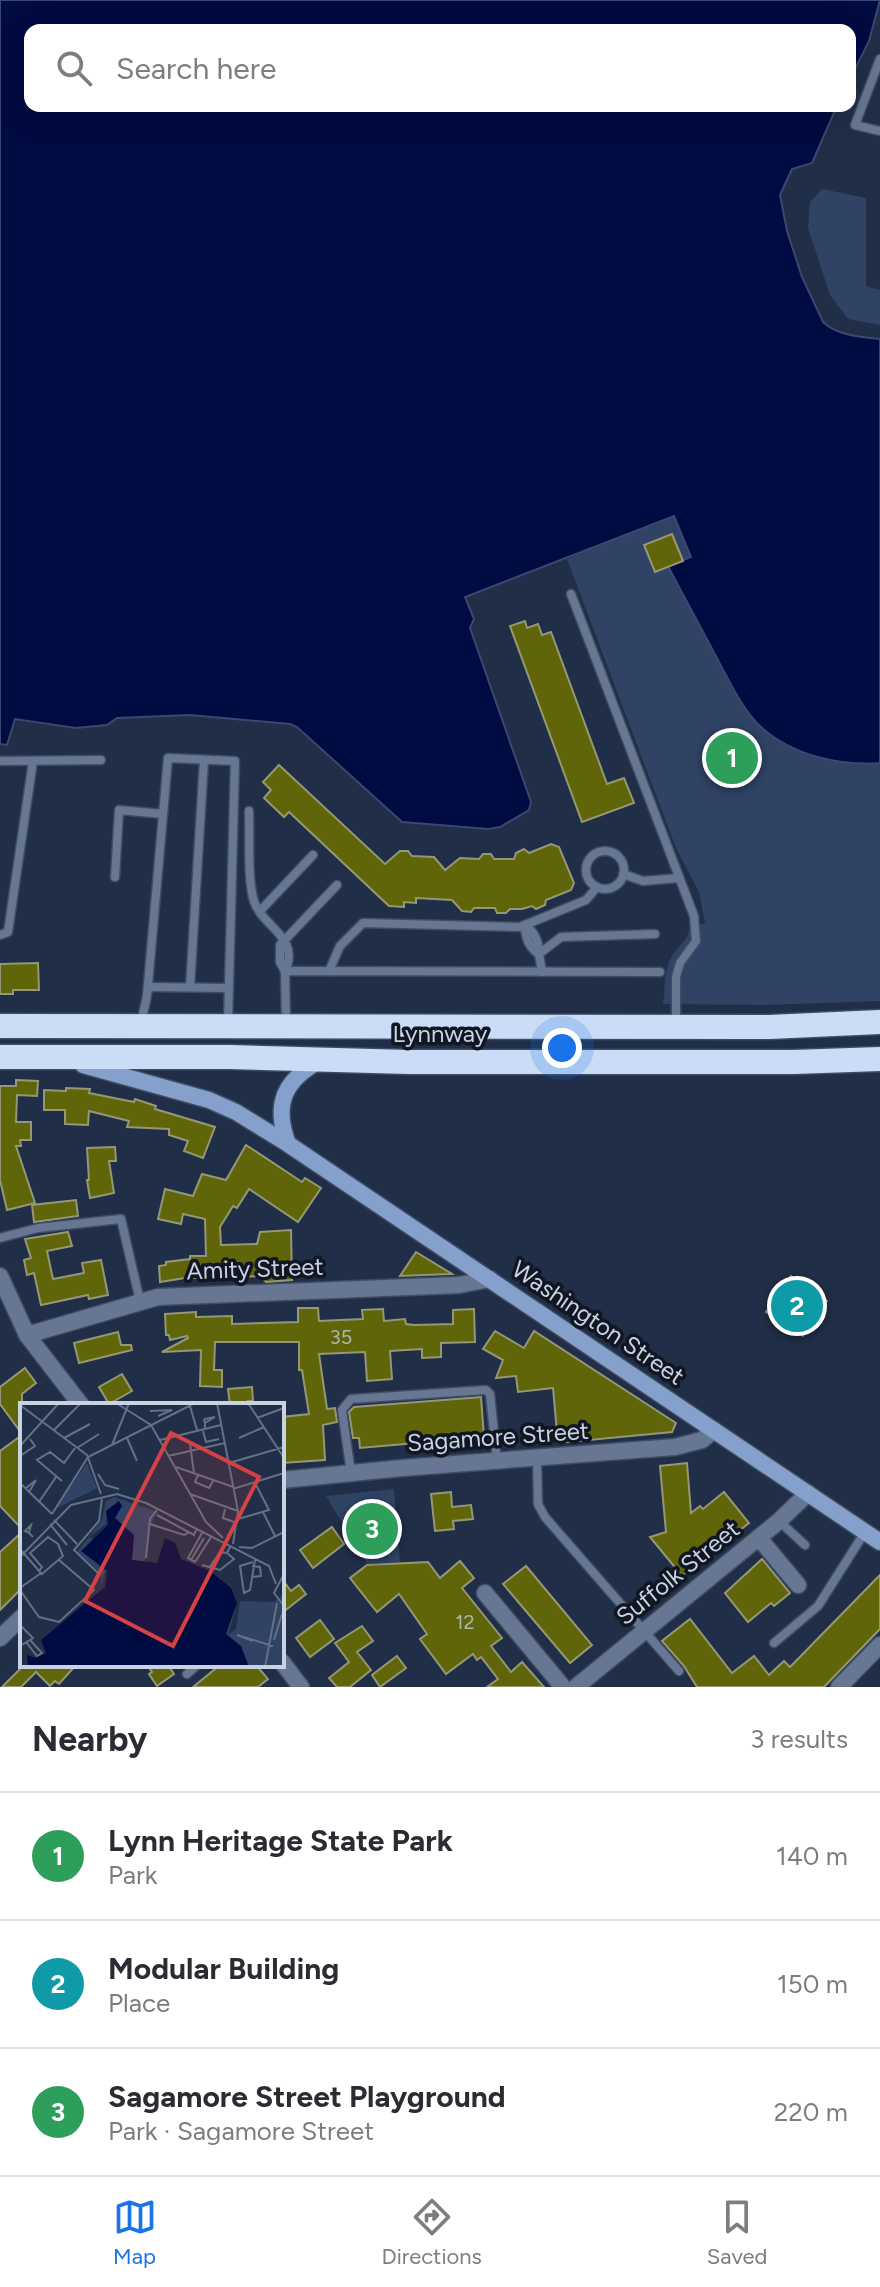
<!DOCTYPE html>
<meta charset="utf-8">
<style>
body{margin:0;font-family:Figtree,sans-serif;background:#f2f2f3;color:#2b2b33}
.you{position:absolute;left:562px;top:1048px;width:28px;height:28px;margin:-20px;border:6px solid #fff;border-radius:50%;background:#1a73e8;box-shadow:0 0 0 12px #1a73e833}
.badge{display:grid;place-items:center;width:52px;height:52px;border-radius:50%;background:#1a73e8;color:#fff;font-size:26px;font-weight:700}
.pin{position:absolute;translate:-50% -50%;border:4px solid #fff;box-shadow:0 2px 8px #0006}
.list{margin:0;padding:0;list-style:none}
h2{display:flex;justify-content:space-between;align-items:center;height:104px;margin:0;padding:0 32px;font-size:34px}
h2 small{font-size:26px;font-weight:400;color:#7c7c81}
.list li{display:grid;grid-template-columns:52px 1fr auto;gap:24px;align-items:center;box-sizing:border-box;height:128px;padding:0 32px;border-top:2px solid #e1e1e2}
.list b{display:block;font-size:30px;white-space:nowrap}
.list p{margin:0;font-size:26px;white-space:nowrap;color:#7c7c81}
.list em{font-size:26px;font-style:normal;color:#7c7c81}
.icon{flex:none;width:44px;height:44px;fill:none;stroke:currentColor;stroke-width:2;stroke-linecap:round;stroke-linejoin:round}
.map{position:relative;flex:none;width:880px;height:1687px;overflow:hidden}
.search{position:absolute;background:#fff;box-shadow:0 8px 32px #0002;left:24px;right:24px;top:24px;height:88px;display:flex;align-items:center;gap:20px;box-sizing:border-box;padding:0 28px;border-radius:16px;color:#7c7c81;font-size:30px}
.sheet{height:488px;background:#fff}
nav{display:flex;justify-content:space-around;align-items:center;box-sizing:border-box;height:112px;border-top:2px solid #e1e1e2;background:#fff;font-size:22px;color:#7c7c81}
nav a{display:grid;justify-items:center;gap:4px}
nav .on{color:#1a73e8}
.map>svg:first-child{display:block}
.green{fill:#304365}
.water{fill:#000b41;stroke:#3c4771;stroke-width:2}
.building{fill:#60650a;stroke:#949875;stroke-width:2}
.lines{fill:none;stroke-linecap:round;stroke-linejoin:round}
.lane-casing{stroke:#3e4c63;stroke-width:11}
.street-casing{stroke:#3e4c63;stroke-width:19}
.secondary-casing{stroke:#3e4c63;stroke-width:19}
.highway-casing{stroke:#3e4c63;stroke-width:27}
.lane{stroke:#677793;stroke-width:8}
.street{stroke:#677793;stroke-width:16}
.secondary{stroke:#86a0cc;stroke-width:16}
.highway{stroke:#cbdcf7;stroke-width:24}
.labels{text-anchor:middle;stroke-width:7;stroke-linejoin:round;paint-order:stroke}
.number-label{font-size:20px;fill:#aeb7ac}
.street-label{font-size:24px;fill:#c8d2e2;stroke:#101622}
.inset-river{fill:none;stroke:#000b41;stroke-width:4}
.inset-road{fill:none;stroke:#637085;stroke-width:2}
.view{fill:#d44244;fill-opacity:0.15;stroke:#d44244;stroke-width:4}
.inset-edge{fill:none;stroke:#c8d2e2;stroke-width:4}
</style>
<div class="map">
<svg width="880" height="1687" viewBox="0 0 880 1687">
<rect width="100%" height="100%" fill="#202e47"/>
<g class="green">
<polygon points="822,189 866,198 866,286 880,290 880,325 848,319 830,295 808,228 810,202"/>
<path d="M674 515 691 557 668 567 736 693 880 723V1001L767 1005 663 1004C665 991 664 974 669 962 674 948 688 943 690 927L705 923 699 892 676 848 567 559Z"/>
<polygon points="394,1489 400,1562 367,1564 326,1496"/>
</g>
<path class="water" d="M0 0H880L869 41 850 79V30H30V106H837L812 163 792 169 780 195 787 231 802 277 823 322C838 336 861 337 880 339V763C838 766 791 755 760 726 743 710 731 684 720 664 703 631 685 599 668 566L691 557 674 516 465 597 474 619 470 628 531 802 529 810 500 827 488 829 402 822 297 727 290 724 190 715 117 718 107 725 76 728 15 719 7 745 0 744Z"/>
<g class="building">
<polygon points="672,534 683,561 655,572 644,545"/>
<polygon points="525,621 527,628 538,624 542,635 551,632 607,784 624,778 634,803 582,822 510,626"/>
<polygon points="279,765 385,864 400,851 408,851 412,856 434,857 445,870 460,858 479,859 483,854 491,854 494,859 514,859 516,853 524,849 529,853 551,844 559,847 574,883 571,890 546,900 545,905 536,909 532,906 522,909 510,909 506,913 497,913 495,908 474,908 471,912 462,911 452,900 416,898 416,903 404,902 404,907 389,906 289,812 284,817 264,798 271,790 263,782"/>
<polygon points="38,963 39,990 13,990 13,994 0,994 0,964"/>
<polygon points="16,1080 38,1081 37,1096 17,1095 16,1122 31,1122 31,1140 20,1140 21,1146 16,1146 35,1203 7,1210 0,1180 0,1086 16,1086"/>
<polygon points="66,1088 90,1089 89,1093 134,1102 135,1099 156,1106 155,1109 215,1127 203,1158 184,1151 188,1141 169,1135 169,1129 127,1127 129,1121 89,1111 88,1125 65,1124 65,1110 44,1110 44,1090 66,1091"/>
<polygon points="246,1145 302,1182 305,1178 321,1188 298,1222 249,1189 237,1208 233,1206 220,1227 221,1245 257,1244 260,1232 291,1230 292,1280 266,1282 260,1276 234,1277 185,1278 160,1282 159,1266 166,1265 166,1262 190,1259 190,1256 206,1256 205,1219 183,1214 181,1224 158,1219 165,1189 193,1196 202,1174 226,1180"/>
<polygon points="115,1147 116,1161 109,1161 114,1193 90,1198 87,1180 89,1180 87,1148"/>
<polygon points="76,1200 78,1216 34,1222 32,1205"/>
<polygon points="68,1232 72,1246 47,1251 53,1279 84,1273 82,1263 101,1260 108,1295 89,1299 88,1295 41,1305 34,1273 27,1275 24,1260 31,1258 25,1239"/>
<polygon points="416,1252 452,1274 400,1276"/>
<polygon points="791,1276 827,1301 803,1336 766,1312"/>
<polygon points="298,1308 318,1308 319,1321 363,1319 362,1310 383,1309 384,1321 405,1319 406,1324 414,1325 453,1324 453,1310 474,1309 475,1342 441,1343 441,1357 422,1358 422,1349 390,1351 392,1379 367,1381 365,1352 319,1354 327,1409 335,1408 337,1422 323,1425 325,1460 282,1463 282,1417 309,1414 302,1370 299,1370 299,1342 215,1342 214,1370 222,1370 222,1387 200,1386 201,1350 162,1352 188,1338 187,1336 170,1340 169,1335 166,1335 165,1314 196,1312 196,1317 232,1316 232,1324 298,1322"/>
<polygon points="495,1331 524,1348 534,1331 676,1423 672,1432 558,1443 553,1388 518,1392 516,1376 496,1378 503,1360 483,1349"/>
<polygon points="118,1332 121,1345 131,1345 132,1350 79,1363 74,1343"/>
<polygon points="25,1368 36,1383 22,1394 22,1434 0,1404 0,1387"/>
<polygon points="122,1374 132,1391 109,1404 99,1387"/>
<polygon points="252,1387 253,1401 248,1401 249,1405 230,1405 228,1389"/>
<polygon points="481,1397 484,1437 360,1448 359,1438 353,1438 349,1412 354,1407"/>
<polygon points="22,1435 22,1529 0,1506 0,1451"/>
<polygon points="687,1463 691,1513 700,1506 703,1509 724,1492 749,1523 682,1576 650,1537 666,1532 660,1466"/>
<polygon points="451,1492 452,1507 471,1505 473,1519 453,1521 454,1529 435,1531 431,1494"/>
<polygon points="332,1527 344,1544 313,1568 300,1550"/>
<polygon points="22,1532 22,1588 0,1610 0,1552"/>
<polygon points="762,1559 790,1593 774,1606 771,1603 748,1622 725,1593"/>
<polygon points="460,1561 474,1578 462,1588 502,1638 491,1646 511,1672 522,1662 544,1687 487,1687 498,1679 481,1657 477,1660 473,1654 446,1674 420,1639 427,1634 399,1594 377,1612 350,1578 367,1565 428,1562 440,1578"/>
<polygon points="526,1566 592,1645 570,1663 503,1584"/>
<polygon points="880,1575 880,1629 824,1687 697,1687 684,1666 662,1641 690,1619 732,1673 754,1656 769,1675 784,1661 790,1667"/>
<polygon points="282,1579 291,1591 299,1585 306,1594 282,1613"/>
<polygon points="320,1620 334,1639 310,1657 296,1638"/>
<polygon points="362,1626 373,1641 357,1652 371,1670 350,1687 337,1687 329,1678 349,1662 335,1643"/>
<polygon points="397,1656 406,1668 380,1687 372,1675"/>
<polygon points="24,1665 76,1665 59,1684 55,1681 50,1686 36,1672 21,1687 2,1687"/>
<polygon points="147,1665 168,1665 174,1674 157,1686 149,1674 152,1672"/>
<polygon points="220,1665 256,1665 268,1679 258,1687 193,1687"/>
</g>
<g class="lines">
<defs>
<g id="lane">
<polyline points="880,59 855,125 880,131"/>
<polyline points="571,594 694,916 696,941 680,963 676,977 676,1024"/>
<polyline points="0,761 101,760"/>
<path d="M249 811C250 835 247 880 254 901 262 927 301 937 285 971"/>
<circle cx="605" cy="870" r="19"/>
<polyline points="623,874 643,881 679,878"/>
<polyline points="115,877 119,810 163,814"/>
<polyline points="260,911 313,855"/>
<path d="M525 925C525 937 528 947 539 954"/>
<path d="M525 925C535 932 539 942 539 954"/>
<polyline points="0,935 8,932 33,761"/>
<polyline points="285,971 280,962 280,945 337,885"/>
<polyline points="329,971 340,946 363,923 520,927 586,900 597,887"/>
<polyline points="542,972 539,954 561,937 655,934"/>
<polyline points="148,987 229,988"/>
<polyline points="190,987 204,760"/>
<polyline points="286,1022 285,971 660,972"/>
<polyline points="141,1023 147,996 168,758 235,761 228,1022"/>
<polyline points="0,1238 38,1228 121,1219 140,1301"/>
<polyline points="537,1458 538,1504 545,1517 679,1671"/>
<polyline points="351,1473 342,1410 351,1399 486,1390 490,1394 497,1461"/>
<polyline points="779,1521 805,1545"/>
<polyline points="774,1643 818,1606 865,1532"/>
<polyline points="187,1674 197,1665"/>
</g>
<g id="street">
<polyline points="0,1276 27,1335 81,1405"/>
<polyline points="27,1335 158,1297 459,1285 490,1279"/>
<polyline points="282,1480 402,1468 675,1447 702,1440 714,1430"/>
<polyline points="759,1538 798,1585"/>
<polyline points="485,1593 563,1687"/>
<polyline points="0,1638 22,1617"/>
<polyline points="282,1662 301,1687"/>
<polyline points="576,1687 779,1521 808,1493"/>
<polyline points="839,1687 880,1645"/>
</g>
<g id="secondary">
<polyline points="83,1065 209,1100 236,1112 288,1144 880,1542"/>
<path d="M288 1144C273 1104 284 1080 321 1060"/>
</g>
<g id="highway">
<polyline points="0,1026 769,1027 880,1022"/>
<polyline points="0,1057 230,1057 409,1062 793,1062 880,1059"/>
</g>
</defs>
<use href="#lane" class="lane-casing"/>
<use href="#street" class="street-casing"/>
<use href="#secondary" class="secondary-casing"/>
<use href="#highway" class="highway-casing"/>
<use href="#lane" class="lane"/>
<use href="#street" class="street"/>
<use href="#secondary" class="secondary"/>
<use href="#highway" class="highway"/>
</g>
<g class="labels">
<g class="number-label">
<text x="341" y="1344">35</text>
<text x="465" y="1629">12</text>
</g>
<g class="street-label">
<text x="440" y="1042">Lynnway</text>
<text transform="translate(255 1269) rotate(-2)" y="8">Amity Street</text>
<text transform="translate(598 1323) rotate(34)" y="8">Washington Street</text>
<text transform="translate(498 1437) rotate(-4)" y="8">Sagamore Street</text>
<text transform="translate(678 1573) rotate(-39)" y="8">Suffolk Street</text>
</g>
</g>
<g transform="translate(20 1403)">
<rect width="264" height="264" fill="#202e47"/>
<path d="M67 60 77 85 35 106ZM94 94 138 109 129 124 125 158 112 157 114 132 88 122 86 113V121L69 134 78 140 87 169 61 149 85 168 81 182V170L57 149 82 117 86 98ZM264 191V264H210L200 224 212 194 217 200 208 232 216 226 220 198 254 199Z" fill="#304365"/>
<path d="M99 98 102 103 95 115 114 132 112 157 137 160 145 135 155 140 161 156 190 168 211 185 217 200 206 231 221 243 229 264H8L7 252 16 255 26 250 21 237 85 184 87 168 61 148 88 122 86 108Z" fill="#000b41"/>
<path class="inset-river" d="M29 245 45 262 86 247 110 256 113 264"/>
<path class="inset-road" d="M96 0 131 22 186 119 203 135M197 0 218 108 213 141M228 0 264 55M0 2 67 52 81 91M170 3 177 27M130 8 152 7 138 13M237 15 264 5M185 20 195 14 185 16 184 17 185 20V25M34 27 61 0M183 28 186 39 199 36M44 35 70 21M107 35 117 58M219 35 244 24M140 37 201 22M170 41 174 70M92 42 109 0M0 43 39 0M57 45 79 31M0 53 15 43 10 36M148 53 205 40M209 60 264 44M156 64 216 85 264 70M78 71 85 82 99 86M178 72 175 79 189 85 193 78M42 78 17 57 30 49 44 60 55 45M0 80 32 111M5 86 16 77 9 89M170 91 218 108M19 99 36 74M205 106 203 115 217 120M243 109 255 133M32 111 68 54 175 0M137 112 174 132 176 127M218 116 249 107 235 80M34 117 57 141M30 121 47 142M130 121 164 132 170 129M9 130 11 122 5 128 9 130 13 134M182 130 168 155 175 159 191 134M219 144 232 145 264 129M0 146 20 169 22 171 43 153 38 141 28 134 10 150 22 164 19 168M0 154 51 102 97 91 126 100 249 163 256 181M126 155 130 116 137 107M171 157 184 135M233 159 220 163 224 190 230 187 235 157M182 162 200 167 214 156 207 150 210 144M189 165 200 149 207 150M78 170 54 147 79 118 82 96M264 171 254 190 264 203M232 174 241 173 240 164 232 163M0 185 21 170M0 187 19 214 39 219 74 187 39 157M0 222 13 235 0 243M254 237 262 211M233 238 217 232 253 243M6 239 17 253 22 250 10 237M245 264 257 200"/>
<path class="view" d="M151 30 239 74 153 243 65 198Z"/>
<rect width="264" height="264" class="inset-edge"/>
</g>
</svg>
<div class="you"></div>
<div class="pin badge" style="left:732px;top:758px;background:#2e9e5b">1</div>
<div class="pin badge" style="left:797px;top:1306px;background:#0f9aa8">2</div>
<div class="pin badge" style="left:372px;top:1529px;background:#2e9e5b">3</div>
<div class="search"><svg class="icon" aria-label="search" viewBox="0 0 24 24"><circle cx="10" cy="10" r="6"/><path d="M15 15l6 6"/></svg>Search here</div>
</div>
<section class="sheet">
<h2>Nearby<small>3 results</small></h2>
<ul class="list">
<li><span class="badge" style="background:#2e9e5b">1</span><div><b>Lynn Heritage State Park</b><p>Park</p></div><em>140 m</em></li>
<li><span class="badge" style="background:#0f9aa8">2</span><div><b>Modular Building</b><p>Place</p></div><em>150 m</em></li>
<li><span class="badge" style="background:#2e9e5b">3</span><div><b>Sagamore Street Playground</b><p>Park · Sagamore Street</p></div><em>220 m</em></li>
</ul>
</section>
<nav>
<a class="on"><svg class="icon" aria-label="map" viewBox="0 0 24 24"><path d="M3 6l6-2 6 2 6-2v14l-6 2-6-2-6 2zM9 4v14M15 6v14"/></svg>Map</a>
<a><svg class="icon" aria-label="directions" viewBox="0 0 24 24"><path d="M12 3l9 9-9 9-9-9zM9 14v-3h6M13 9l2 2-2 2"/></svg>Directions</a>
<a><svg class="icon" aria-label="saved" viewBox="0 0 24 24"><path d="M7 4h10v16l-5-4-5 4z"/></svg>Saved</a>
</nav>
